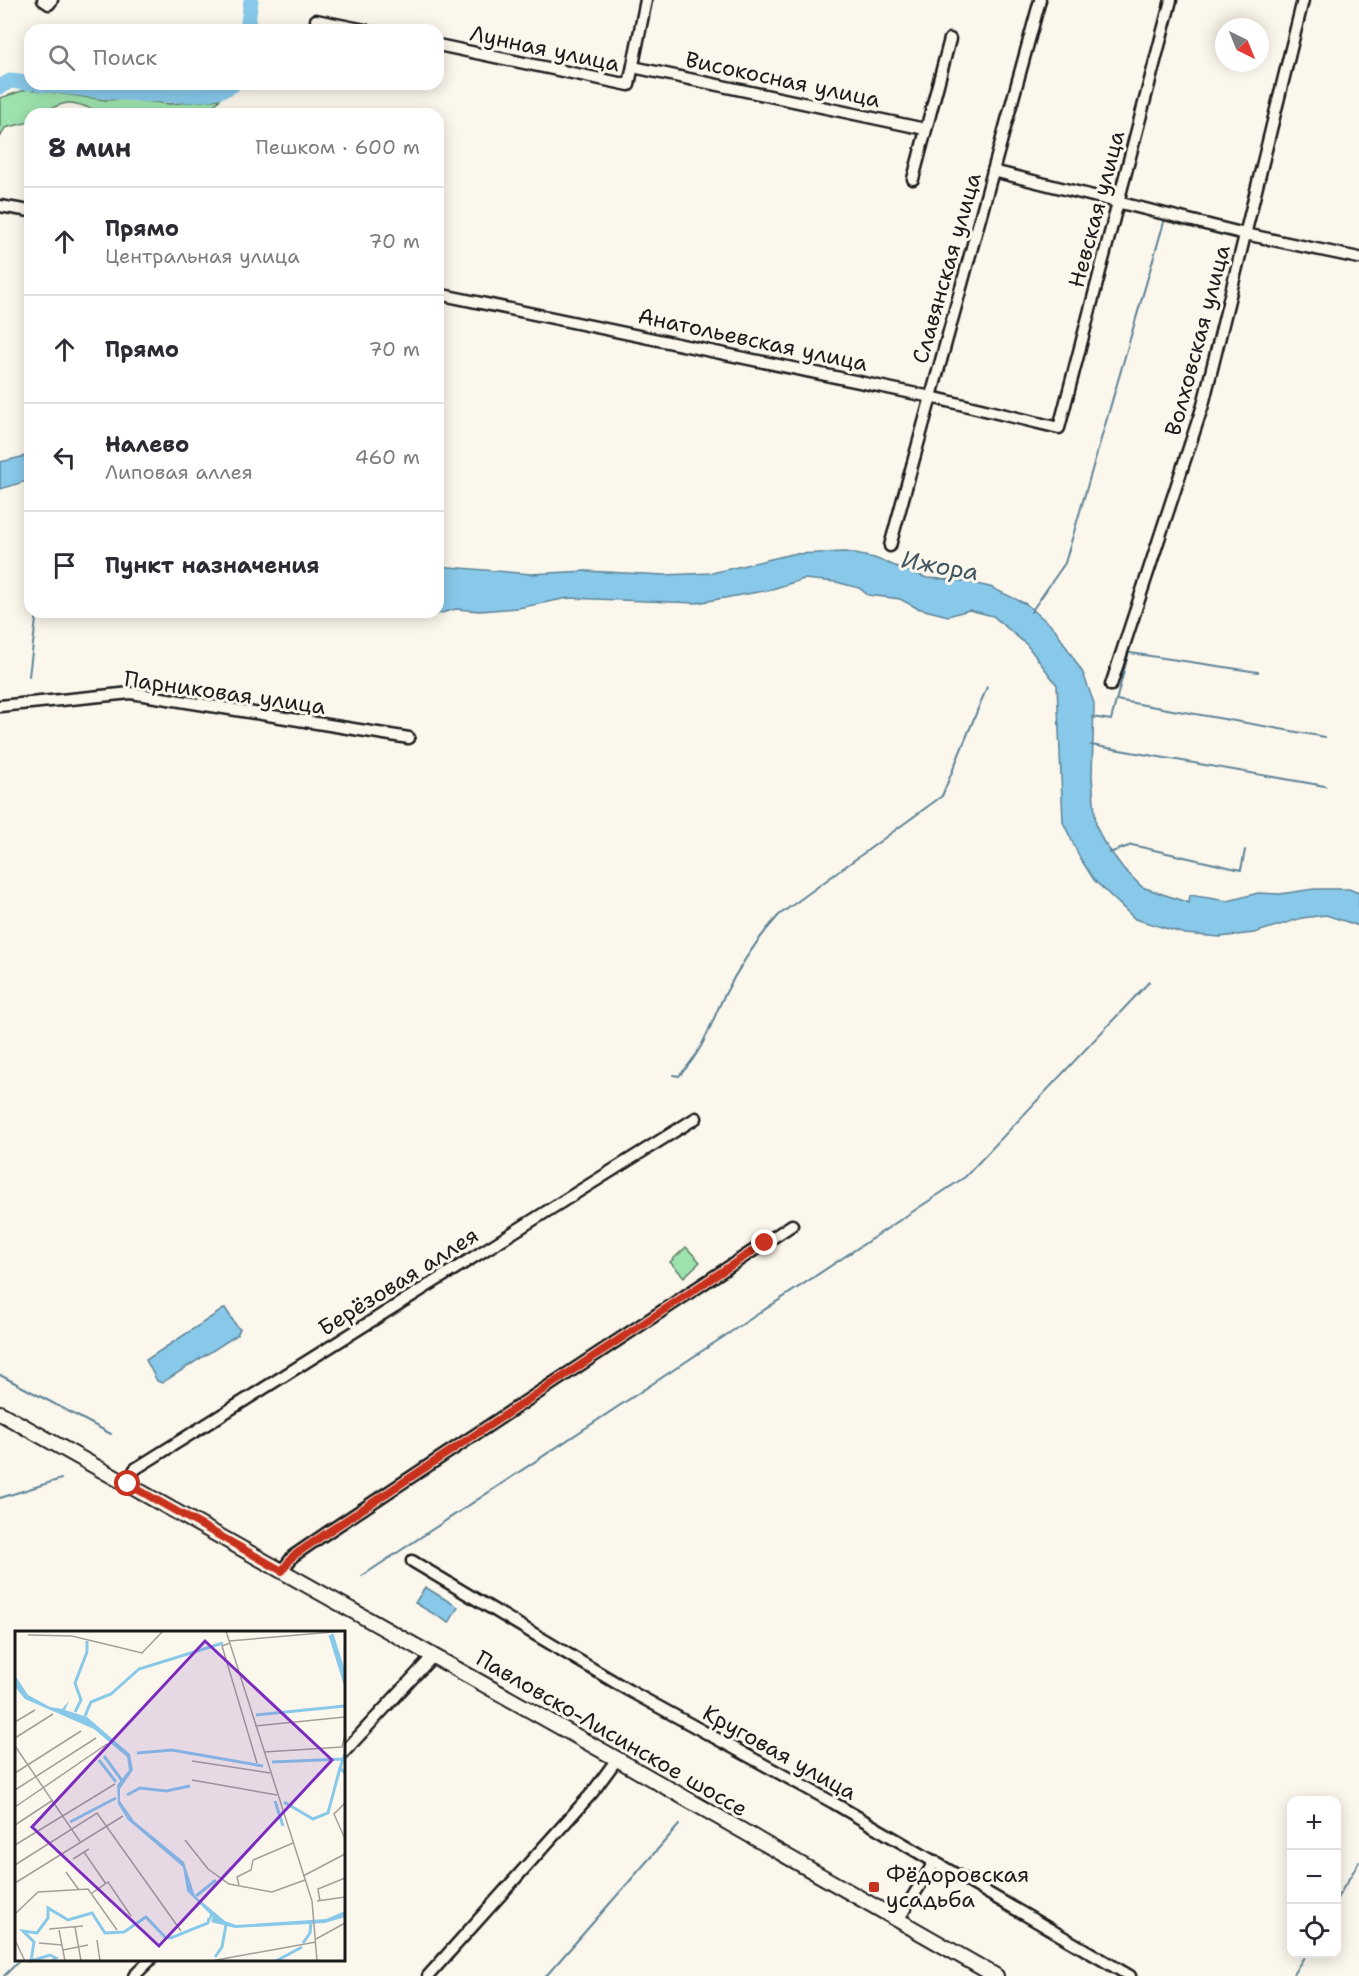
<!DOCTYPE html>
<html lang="ru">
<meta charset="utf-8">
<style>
body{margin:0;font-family:"Shantell Sans",sans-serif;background:#f7f7f7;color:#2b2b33}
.controls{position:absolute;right:18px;bottom:18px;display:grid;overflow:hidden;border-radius:12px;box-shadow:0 3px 15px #0003}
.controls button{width:54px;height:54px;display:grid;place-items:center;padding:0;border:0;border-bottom:2px solid #e1e1e2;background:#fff;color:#2b2b33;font:30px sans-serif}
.compass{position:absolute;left:1215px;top:18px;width:54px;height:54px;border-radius:50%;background:#fff;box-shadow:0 3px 15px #0003;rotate:137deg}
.stop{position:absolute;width:18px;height:18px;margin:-14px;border:4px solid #c8321e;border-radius:50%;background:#fff}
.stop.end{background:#c8321e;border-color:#fff;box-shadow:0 2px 6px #0008}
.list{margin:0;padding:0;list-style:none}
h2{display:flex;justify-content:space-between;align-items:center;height:78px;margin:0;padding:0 24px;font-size:26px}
h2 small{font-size:20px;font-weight:400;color:#7c7c81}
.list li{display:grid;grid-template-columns:39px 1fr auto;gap:18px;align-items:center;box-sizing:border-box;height:108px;padding:0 24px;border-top:2px solid #e1e1e2}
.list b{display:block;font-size:22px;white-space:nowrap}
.list p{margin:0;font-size:20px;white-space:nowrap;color:#7c7c81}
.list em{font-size:20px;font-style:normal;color:#7c7c81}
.icon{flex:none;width:33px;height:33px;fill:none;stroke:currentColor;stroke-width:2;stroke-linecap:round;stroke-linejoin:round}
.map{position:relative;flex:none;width:1359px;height:1976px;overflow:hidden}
.search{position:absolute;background:#fff;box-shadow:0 3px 15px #0003;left:24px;top:24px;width:420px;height:66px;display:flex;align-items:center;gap:15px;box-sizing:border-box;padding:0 21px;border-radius:18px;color:#7c7c81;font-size:22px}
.panel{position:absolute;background:#fff;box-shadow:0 3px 15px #0003;left:24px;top:108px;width:420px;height:510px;border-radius:18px}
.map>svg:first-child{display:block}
.green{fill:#9de1ad;stroke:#5c7e64;stroke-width:1.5}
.water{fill:#88c8e9;stroke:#5d8397;stroke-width:1.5}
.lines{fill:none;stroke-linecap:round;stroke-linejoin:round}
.stream{stroke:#5d8397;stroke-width:2}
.river{stroke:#88c8e9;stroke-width:15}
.minor-casing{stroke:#1c1c1c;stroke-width:15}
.secondary-casing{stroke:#1c1c1c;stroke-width:18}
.minor{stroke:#fbf7ec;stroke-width:10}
.secondary{stroke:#fbf7ec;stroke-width:14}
.route{stroke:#c8321e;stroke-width:8}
.poi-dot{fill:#c8321e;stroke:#fbf7ec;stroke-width:2}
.labels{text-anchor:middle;stroke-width:6;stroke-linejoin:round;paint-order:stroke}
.street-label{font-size:22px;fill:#1c1c1c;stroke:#fbf7ec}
.poi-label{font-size:22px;fill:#1c1c1c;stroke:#fbf7ec;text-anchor:start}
.water-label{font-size:24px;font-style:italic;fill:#425864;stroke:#fbf7ec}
.inset-river{fill:none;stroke:#88c8e9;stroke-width:3}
.inset-road{fill:none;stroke:#a29f99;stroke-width:1.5}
.view{fill:#7b2cbf;fill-opacity:0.15;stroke:#7b2cbf;stroke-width:3}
.inset-edge{fill:none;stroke:#1c1c1c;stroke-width:3}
</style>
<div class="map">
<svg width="1359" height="1976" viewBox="0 0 1359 1976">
<rect width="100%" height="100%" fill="#fbf7ec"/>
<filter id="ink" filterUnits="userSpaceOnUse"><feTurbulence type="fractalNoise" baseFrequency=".0167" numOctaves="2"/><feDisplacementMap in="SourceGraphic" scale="12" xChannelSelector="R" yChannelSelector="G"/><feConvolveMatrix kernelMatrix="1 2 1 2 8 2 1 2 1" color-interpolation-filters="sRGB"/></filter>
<g filter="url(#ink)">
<g class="green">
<path d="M28 89 106 100 127 99 170 104 220 99C208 120 120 113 97 110 89 109 79 103 70 103 57 103 44 114 30 114V122L5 128 0 138V98Z"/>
<polygon points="686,1247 700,1262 684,1277 670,1262"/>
</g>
<g class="water">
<polygon points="30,455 30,480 0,489 0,462"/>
<polygon points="846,552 874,558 927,578 958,580 990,587 1026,604 1055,629 1083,673 1094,703 1092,777 1096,825 1103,841 1123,868 1142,887 1189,903 1190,895 1228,901 1258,893 1280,894 1314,889 1349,889 1359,893 1359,926 1326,915 1302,918 1254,933 1220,937 1185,934 1135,919 1094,880 1080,858 1063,822 1057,685 1027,645 993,616 969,610 948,616 917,608 900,599 868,595 859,588 836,582 804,579 769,590 697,603 568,598 518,608 480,611 456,609 427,617 413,612 438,612 438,566 531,574 586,571 664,575 712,573 792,554"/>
<polygon points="225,1308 237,1327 240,1329 237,1335 162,1383 157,1381 146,1360"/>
<polygon points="425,1587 458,1607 449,1623 415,1603"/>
</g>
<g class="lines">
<g class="stream">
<polyline points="1031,612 1065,563 1164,222"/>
<polyline points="1130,653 1258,672"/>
<polyline points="29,676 37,612"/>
<polyline points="1116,700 1325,737"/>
<polyline points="1092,717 1111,720 1136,625"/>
<polyline points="1091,745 1325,786"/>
<polyline points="1109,853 1132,845 1241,870 1245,850"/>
<path d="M673 1075 679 1076C704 1050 709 1027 724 996 739 967 757 939 779 915L942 796 987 687"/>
<polyline points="0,1375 111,1434"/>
<polyline points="0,1498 61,1479"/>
<polyline points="362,1576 965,1177 1149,982"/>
<polyline points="1336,1900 1359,1862"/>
<polyline points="4,1976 20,1960"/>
<polyline points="546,1976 679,1825"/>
<polyline points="1292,1976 1306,1954"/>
</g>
<g class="river">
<polyline points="247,30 251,0"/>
<path d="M39 84C75 88 211 107 234 84"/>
<polyline points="0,87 10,81 30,83"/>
</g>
<defs>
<g id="minor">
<polyline points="43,0 49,4 52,0"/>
<polyline points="316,20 365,30"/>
<polyline points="438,45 629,85 646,0"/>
<polyline points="633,67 925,129"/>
<polyline points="993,171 1245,234 1359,258"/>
<polyline points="913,179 950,39"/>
<polyline points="0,206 30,211"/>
<polyline points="438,294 931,397 1059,428 1171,0"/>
<polyline points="890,546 1040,0"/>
<polyline points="1111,685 1203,405 1303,0"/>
<polyline points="0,706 131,693 409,738"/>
<polyline points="128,1484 135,1469 696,1118"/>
<polyline points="412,1561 628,1690 832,1802 1130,1976"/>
<polyline points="282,1571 293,1556 328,1532 792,1225"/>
<polyline points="344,1752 433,1656"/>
<polyline points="898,1920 935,1861"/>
<polyline points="134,1976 150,1960"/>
<polyline points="428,1976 592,1793 617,1759"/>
</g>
<polyline id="secondary" points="0,1413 617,1759 996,1976"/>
</defs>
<use href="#minor" class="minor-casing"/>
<use href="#secondary" class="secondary-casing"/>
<use href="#minor" class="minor"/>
<use href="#secondary" class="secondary"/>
</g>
</g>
<g class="lines" filter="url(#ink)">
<polyline class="route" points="128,1484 282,1571 293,1556 328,1532 765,1243"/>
</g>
<rect class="poi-dot" x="868" y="1881" width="12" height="12" rx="3"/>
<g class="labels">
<g class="street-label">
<text transform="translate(545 48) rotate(12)" y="8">Лунная улица</text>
<text transform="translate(783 79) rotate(12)" y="8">Високосная улица</text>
<text transform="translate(1096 209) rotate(-75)" y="8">Невская улица</text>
<text transform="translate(946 268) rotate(-74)" y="8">Славянская улица</text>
<text transform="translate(753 339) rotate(12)" y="8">Анатольевская улица</text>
<text transform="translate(1197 340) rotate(-75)" y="8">Волховская улица</text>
<text transform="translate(225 692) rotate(8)" y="8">Парниковая улица</text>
<text transform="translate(398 1281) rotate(-32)" y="8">Берёзовая аллея</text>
<text transform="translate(612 1733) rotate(30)" y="8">Павловско-Лисинское шоссе</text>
<text transform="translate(780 1752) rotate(29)" y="8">Круговая улица</text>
</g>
<g class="poi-label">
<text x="886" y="1882">Фёдоровская<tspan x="886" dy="25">усадьба</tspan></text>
</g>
<g class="water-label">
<text transform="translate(940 566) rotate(10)" y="8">Ижора</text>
</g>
</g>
<g transform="translate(15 1631)">
<rect width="330" height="330" fill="#fbf7ec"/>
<path d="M0 44 13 64 35 76 47 78 54 70 50 79 72 86 115 123 118 139 105 158V170L119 190 169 231 180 265 210 290 221 294 311 288 330 280V286L310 292 220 297 196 291 198 285 193 292 195 283 172 260 168 236 113 189 103 173 102 154 114 139 112 126 79 98 10 68 0 56Z" fill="#88c8e9"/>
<path class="inset-river" d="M317 3 330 45M315 4 330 53M60 81 66 69 60 52 72 21V10M241 84 330 75M70 85 76 71 96 63 124 38 208 12M122 122 157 119 248 135M330 123 325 137 330 142M89 125 108 151M84 129 101 151M257 131 328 128M112 164 125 157 151 160 175 155M260 170 268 195M269 171 298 188 313 182 325 137M55 191 101 167M181 265 201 249M288 312 295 302 296 291M200 326 207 316 211 294M37 330 41 327 35 324 16 330 19 311 8 300 22 302 33 287V277L53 289 77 282 90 302 109 301 131 286 150 306 156 307 193 292 194 287M261 330 287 316"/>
<path class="inset-road" d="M211 0 297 270 302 330M13 4 57 5 127 22 148 0M214 10 330 0M215 12 207 15 242 132M0 91 20 79M240 95 330 86M0 107 38 83M0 115 66 212M249 121 327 116 330 104M177 130 255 142M0 142 66 100M177 149 262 164M0 159 81 107M330 172 319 183 330 208M0 176 92 113M0 194 38 169M170 209 193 238 214 253 257 261 290 249M0 214 100 153M69 221 91 253M58 228 74 218M0 234 82 182 166 300M51 241 64 259M288 245 330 223M0 252 108 185M224 254 222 246 236 239 238 229 278 212M77 262 93 251 116 285M302 270 330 266M305 270 303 258 330 247M0 283 23 261 73 258 102 299M60 296 66 330M34 298 68 295M44 299 50 330M301 308 330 292M0 309 10 330M82 309 85 330M24 312 47 314M48 319 73 314M196 330 301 311"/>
<path class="view" d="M190 10 317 129 144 315 17 196Z"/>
<rect width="330" height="330" class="inset-edge"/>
</g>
</svg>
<div class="controls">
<button>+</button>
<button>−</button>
<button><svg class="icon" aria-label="locate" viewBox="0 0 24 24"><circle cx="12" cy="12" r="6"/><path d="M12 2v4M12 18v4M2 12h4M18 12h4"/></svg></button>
</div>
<svg class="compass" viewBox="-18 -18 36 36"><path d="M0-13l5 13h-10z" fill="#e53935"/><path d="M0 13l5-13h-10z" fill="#7c7c81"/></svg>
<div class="stop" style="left:128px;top:1484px"></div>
<div class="stop end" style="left:765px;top:1243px"></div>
<div class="search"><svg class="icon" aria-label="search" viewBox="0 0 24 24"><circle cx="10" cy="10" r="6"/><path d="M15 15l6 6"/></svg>Поиск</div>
<section class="panel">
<h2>8 мин<small>Пешком · 600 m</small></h2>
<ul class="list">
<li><svg class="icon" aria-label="ahead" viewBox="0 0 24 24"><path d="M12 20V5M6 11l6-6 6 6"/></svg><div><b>Прямо</b><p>Центральная улица</p></div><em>70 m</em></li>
<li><svg class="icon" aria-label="ahead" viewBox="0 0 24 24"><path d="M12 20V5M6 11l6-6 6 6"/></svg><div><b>Прямо</b></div><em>70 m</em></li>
<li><svg class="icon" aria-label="left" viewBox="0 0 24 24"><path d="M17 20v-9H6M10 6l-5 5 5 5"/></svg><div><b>Налево</b><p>Липовая аллея</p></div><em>460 m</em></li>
<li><svg class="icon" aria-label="arrive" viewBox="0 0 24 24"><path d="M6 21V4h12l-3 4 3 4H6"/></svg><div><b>Пункт назначения</b></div></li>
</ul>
</section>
</div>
